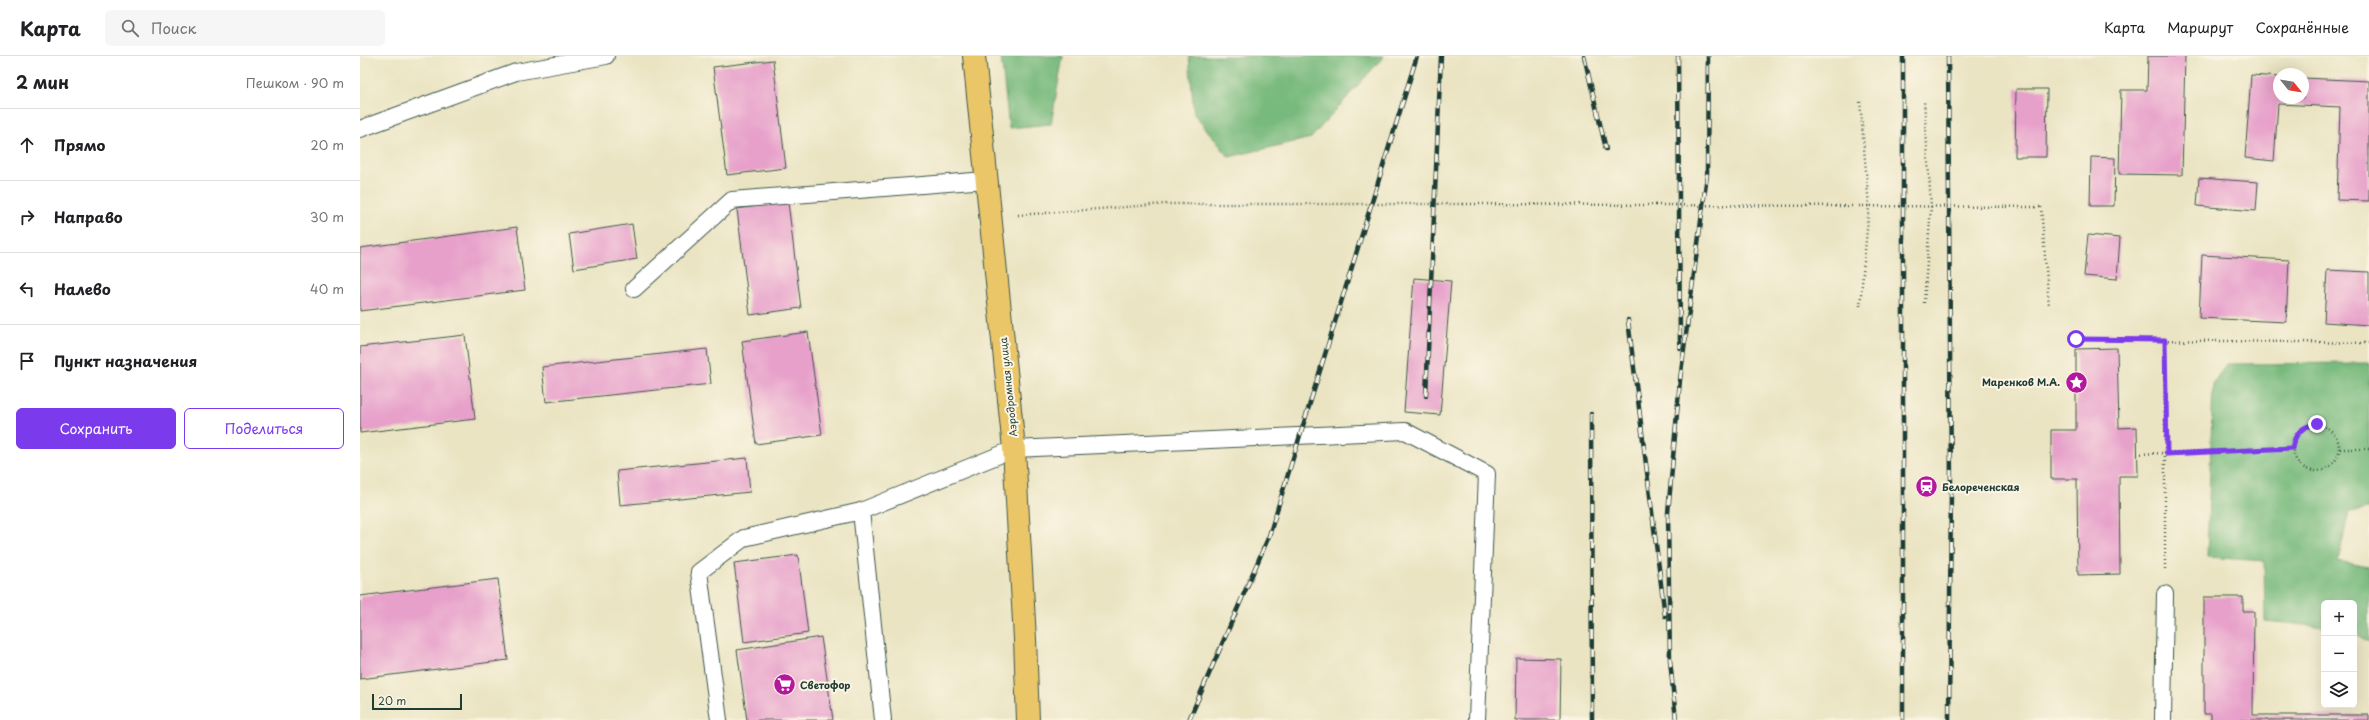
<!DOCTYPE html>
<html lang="ru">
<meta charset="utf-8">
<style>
body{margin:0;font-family:"Playpen Sans",sans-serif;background:#f6f6f6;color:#202124}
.controls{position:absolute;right:12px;bottom:12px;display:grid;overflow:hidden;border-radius:6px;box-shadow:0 4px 16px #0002}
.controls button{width:36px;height:36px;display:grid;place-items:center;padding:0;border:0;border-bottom:1px solid #e0e0e0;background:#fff;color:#202124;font:20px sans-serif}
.compass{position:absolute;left:1913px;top:12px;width:36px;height:36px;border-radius:50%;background:#fff;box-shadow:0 4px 16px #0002;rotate:120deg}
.scale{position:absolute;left:12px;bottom:10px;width:90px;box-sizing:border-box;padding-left:4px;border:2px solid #1f3d34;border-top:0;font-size:11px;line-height:14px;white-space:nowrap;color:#1f3d34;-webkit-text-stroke:3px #fcf5e5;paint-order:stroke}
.stop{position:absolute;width:12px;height:12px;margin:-9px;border:3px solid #7c3aed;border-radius:50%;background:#fff}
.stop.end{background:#7c3aed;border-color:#fff;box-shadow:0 1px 4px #0008}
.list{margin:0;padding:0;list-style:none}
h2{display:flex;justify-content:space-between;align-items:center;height:52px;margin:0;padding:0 16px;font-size:17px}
h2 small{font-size:13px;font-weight:400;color:#757577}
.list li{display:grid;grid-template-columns:26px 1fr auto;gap:12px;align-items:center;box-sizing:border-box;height:72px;padding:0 16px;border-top:1px solid #e0e0e0}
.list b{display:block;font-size:15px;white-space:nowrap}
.list em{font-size:13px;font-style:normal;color:#757577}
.actions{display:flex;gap:8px;padding:12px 16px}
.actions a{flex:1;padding:9px 0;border:1px solid #7c3aed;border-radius:6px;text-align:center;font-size:14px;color:#7c3aed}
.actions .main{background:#7c3aed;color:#fff}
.icon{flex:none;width:22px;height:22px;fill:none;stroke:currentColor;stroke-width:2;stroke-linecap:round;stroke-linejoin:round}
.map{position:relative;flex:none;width:2009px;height:664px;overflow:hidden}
header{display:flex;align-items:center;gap:24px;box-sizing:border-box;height:56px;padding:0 20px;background:#fff;border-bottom:1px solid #e0e0e0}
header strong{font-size:19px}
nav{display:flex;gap:22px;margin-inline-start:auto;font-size:14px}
.search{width:280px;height:36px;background:#f6f6f6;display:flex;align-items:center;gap:10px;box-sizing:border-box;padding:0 14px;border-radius:6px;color:#757577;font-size:15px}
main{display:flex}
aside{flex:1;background:#fff}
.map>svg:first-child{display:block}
.forest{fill:#78ba7d;stroke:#4c7c58}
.building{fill:#e7a0ca}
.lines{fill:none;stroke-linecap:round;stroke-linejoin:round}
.service-casing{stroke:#3d5649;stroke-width:18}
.primary-casing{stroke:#3d5649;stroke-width:24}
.path{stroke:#3d5649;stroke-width:2.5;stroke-dasharray:1 3;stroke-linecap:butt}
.service{stroke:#fff;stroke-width:16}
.primary{stroke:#ebc669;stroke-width:22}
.rail-casing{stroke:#1f3d34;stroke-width:4.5}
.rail{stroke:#fcf5e5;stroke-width:3;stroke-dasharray:9;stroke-linecap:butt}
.path-bridge{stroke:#3d5649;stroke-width:2.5;stroke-dasharray:1 3;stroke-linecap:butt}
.route{stroke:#7c3aed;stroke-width:5}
.labels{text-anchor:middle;stroke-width:4;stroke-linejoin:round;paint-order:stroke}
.poi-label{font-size:10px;font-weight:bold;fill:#1f3d34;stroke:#fcf5e5;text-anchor:start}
.street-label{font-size:10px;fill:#1f3d34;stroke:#fcf5e5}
</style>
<header>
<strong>Карта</strong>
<div class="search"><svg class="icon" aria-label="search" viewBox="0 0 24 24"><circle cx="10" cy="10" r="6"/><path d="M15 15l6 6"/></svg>Поиск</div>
<nav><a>Карта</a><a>Маршрут</a><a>Сохранённые</a></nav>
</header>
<main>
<aside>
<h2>2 мин<small>Пешком · 90 m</small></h2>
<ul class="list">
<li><svg class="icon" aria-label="ahead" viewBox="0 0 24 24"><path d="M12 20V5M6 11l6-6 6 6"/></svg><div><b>Прямо</b></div><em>20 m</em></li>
<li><svg class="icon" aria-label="right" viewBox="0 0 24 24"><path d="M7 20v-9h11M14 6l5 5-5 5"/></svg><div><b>Направо</b></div><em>30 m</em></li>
<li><svg class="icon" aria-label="left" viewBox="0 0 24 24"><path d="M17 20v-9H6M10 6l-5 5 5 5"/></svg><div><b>Налево</b></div><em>40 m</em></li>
<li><svg class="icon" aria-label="arrive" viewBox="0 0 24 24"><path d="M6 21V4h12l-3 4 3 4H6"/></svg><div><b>Пункт назначения</b></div></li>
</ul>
<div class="actions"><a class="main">Сохранить</a><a>Поделиться</a></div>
</aside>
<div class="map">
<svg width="2009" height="664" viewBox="0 0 2009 664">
<rect width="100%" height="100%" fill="#fcf5e5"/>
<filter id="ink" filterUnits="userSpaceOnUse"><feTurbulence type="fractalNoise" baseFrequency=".025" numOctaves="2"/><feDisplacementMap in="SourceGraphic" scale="8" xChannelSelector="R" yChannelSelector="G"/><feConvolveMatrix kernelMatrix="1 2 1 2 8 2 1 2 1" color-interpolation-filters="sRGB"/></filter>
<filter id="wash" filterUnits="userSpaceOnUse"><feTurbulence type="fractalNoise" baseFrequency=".012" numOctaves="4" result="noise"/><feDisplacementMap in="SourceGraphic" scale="16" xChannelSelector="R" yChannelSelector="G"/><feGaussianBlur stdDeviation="0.9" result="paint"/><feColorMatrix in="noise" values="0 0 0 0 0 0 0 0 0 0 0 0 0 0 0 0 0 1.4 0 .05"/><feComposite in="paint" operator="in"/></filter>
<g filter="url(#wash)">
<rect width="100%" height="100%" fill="#eae4c3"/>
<g class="forest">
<polygon points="641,0 703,0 691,68 649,72"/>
<polygon points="829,0 1024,0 951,82 869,101 834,58"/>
<polygon points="2009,307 2009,453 1989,455 1978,505 2009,511 2009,586 1994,577 1994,547 1964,547 1964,571 1905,565 1904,505 1847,501 1853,329 1866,308"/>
</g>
<g id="blocks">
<g class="building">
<polygon points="1788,0 1825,0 1822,119 1759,118 1761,34 1787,34"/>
<polygon points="413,4 426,112 367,119 353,11"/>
<polygon points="1891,19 1919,21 1919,42 1943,42 1943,22 2009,25 2009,145 1977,144 1980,51 1918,48 1914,105 1885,102"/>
<polygon points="1656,33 1687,33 1686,101 1655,101"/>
<polygon points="1731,101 1755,102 1754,150 1730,150"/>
<polygon points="1839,122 1898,126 1896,155 1837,150"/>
<polygon points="428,146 441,252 390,259 377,153"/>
<polygon points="272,168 277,203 214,213 209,178"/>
<polygon points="157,171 165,234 0,255 0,192"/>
<polygon points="1728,179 1760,182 1757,223 1724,220"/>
<polygon points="1842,199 1929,204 1926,266 1839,262"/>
<polygon points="1967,214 2009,216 2009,269 1964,266"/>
<polygon points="1054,222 1091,225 1080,359 1044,356"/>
<polygon points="448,276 462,379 396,388 382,285"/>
<polygon points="105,279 115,363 0,377 0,291"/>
<polygon points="1757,292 1759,372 1777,371 1778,420 1759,420 1760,518 1718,519 1717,423 1691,423 1691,374 1716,374 1716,293"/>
<polygon points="347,293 351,328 186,346 182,311"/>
<polygon points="387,402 390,436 260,449 257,415"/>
<polygon points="438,499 448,577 384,586 374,507"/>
<polygon points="138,523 148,604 0,623 0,540"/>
<polygon points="1844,541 1883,541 1883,555 1894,555 1893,659 2009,659 2009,664 1851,664 1851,658 1844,658"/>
<polygon points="461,581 473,664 387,664 377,594"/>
<polygon points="1156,602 1201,603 1200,664 1155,664"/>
</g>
</g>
</g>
<g filter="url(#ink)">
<use href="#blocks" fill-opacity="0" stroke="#3d5649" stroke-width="1"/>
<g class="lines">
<defs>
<g id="service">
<polyline points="0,73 156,16 246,0"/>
<polyline points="274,233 372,144 626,124"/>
<polyline points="501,455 523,664"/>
<polyline points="359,664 339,516 384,482 501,455 654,393 1045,375 1127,418 1117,664"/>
<polyline points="1803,664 1805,538"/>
</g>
<polyline id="primary" points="614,0 654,393 665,583 668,664"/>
</defs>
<use href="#service" class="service-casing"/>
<use href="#primary" class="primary-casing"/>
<g class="path">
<polyline points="1681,151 1689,250"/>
<polyline points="658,159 805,148 1103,148"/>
<polyline points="1564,247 1571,150 1564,44"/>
<polyline points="1500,250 1509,151 1500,45"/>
<polyline points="1716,283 2009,287"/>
<polyline points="1805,284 1805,516"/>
<circle cx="1956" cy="392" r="23"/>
<polyline points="1980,393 2009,393"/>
<polyline points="1777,398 1932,392"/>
</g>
<use href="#service" class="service"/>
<use href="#primary" class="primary"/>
<defs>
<g id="rail">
<polyline points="1224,0 1246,93"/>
<polyline points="1318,0 1320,292"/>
<polyline points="1588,0 1591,432 1589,664"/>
<polyline points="1268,264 1305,560"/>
<polyline points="1066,340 1081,0"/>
<polyline points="1231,358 1232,664"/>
<polyline points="829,664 909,480 1057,0"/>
<polyline points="1316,664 1310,604 1308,457 1320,324 1347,119 1348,0"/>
<polyline points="1543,664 1543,0"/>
</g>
</defs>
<use href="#rail" class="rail-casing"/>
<use href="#rail" class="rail"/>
<polyline class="path-bridge" points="1103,148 1681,151"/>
</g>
</g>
<g class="lines" filter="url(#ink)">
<path class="route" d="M1716 283 1805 284 1807 398 1932 392C1935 377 1942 370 1957 368"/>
</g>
<defs>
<symbol id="sight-disc" viewBox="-11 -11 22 22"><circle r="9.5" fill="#b5179e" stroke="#fcf5e5"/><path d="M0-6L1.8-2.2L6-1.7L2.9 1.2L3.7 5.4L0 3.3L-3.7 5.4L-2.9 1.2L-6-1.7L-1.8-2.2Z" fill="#fff"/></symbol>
<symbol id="station-disc" viewBox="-11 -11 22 22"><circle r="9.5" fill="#b5179e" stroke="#fcf5e5"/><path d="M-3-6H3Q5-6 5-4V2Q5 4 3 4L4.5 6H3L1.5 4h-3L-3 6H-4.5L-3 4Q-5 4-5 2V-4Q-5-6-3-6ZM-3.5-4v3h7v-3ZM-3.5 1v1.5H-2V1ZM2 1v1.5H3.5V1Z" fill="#fff"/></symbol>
<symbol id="supermarket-disc" viewBox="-11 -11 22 22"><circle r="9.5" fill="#b5179e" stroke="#fcf5e5"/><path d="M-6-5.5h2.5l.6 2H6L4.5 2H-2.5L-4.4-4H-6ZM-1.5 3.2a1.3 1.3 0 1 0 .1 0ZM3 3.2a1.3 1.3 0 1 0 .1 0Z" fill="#fff"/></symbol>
</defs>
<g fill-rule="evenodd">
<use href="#sight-disc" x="1704" y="314" width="25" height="25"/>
<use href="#station-disc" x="1554" y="418" width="25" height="25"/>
<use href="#supermarket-disc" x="412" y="616" width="25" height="25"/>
</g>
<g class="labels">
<g class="poi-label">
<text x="1700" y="330" text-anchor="end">Маренков М.А.</text>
<text x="1582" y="435">Белореченская</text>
<text x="440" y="633">Светофор</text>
</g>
<g class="street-label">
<text transform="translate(648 331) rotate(-96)" y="4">Аэродромная улица</text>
</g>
</g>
</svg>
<div class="controls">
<button>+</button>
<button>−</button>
<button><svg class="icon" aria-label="layers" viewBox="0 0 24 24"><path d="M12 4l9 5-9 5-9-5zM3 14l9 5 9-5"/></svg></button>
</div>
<svg class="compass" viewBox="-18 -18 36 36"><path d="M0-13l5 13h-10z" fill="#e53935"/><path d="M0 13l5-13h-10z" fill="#757577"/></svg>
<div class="scale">20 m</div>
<div class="stop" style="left:1716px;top:283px"></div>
<div class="stop end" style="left:1957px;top:368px"></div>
</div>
</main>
